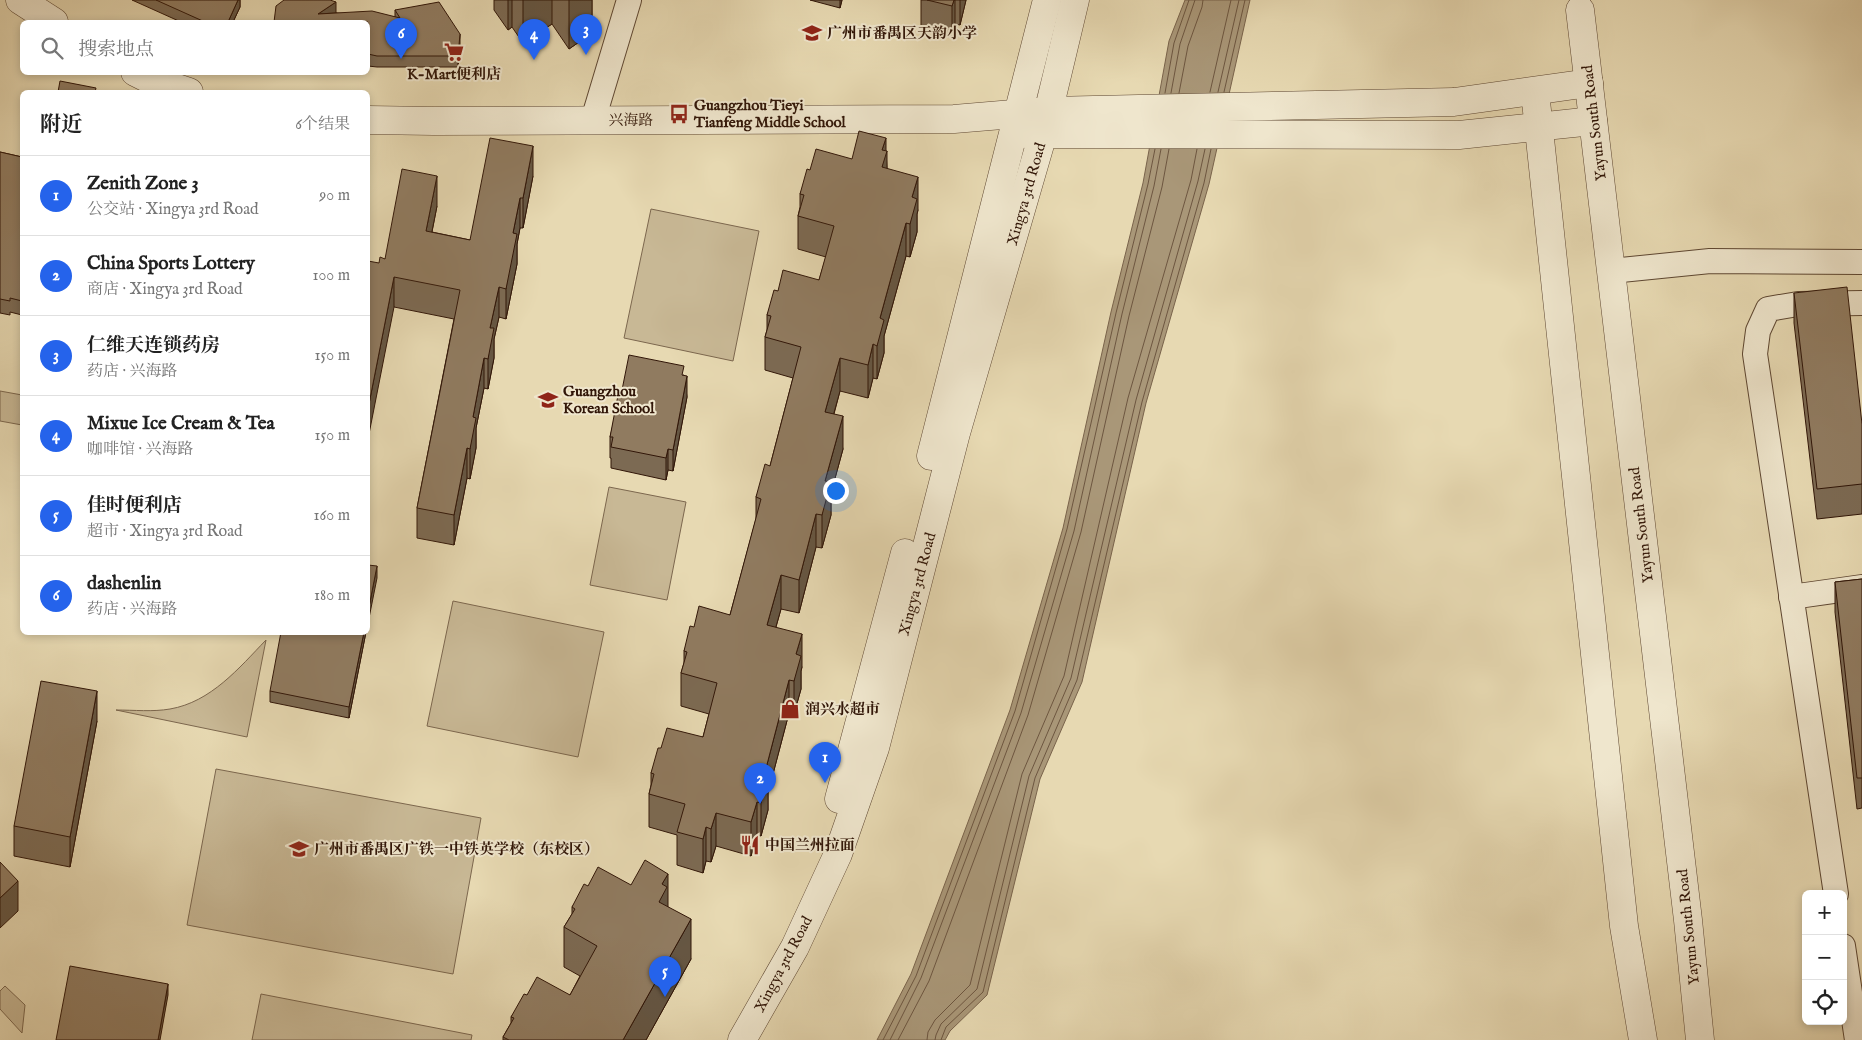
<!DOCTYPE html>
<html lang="zh">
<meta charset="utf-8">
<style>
body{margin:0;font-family:"IM FELL English","Noto Serif SC",serif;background:#f2f2f2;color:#222}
.controls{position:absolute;right:15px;bottom:15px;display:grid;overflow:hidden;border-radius:8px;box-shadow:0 2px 8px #0003}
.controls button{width:45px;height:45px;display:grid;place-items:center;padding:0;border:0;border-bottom:1px solid #e0e0e0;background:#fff;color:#222;font:25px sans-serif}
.you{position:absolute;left:835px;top:490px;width:18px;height:18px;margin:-12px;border:4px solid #fff;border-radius:50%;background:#1a73e8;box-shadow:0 0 0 8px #1a73e833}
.badge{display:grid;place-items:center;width:32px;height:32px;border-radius:50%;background:#2563eb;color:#fff;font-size:16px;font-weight:700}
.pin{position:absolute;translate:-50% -41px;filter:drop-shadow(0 1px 2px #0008)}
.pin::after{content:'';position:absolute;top:26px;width:18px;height:15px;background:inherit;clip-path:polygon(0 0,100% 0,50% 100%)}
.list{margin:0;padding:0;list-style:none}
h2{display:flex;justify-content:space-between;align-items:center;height:65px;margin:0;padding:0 20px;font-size:21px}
h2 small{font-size:16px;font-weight:400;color:#767676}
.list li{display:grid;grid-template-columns:32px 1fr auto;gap:15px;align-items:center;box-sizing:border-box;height:80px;padding:0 20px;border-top:1px solid #e0e0e0}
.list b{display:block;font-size:19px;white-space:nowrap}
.list p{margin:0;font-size:16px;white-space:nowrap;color:#767676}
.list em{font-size:16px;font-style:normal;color:#767676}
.icon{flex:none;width:28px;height:28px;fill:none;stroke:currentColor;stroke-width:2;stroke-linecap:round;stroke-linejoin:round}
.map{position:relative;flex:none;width:1862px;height:1040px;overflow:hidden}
.search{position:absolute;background:#fff;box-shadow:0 2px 8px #0003;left:20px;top:20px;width:350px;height:55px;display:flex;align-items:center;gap:12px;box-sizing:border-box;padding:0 18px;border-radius:8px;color:#767676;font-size:19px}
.panel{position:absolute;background:#fff;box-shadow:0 2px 8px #0003;left:20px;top:90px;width:350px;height:545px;border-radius:8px}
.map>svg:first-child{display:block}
.green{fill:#c8b895;stroke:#7c674e}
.water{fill:#a99778;stroke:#79634b}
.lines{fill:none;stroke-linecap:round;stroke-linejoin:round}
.shore{stroke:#6d5640;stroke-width:1}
.minor-casing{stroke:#5e4732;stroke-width:26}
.tertiary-casing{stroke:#5e4732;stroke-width:29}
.minor{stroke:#efe6cd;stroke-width:24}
.tertiary{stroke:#efe6cd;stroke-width:28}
.wall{fill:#7c6a53;stroke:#311608}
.shaded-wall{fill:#655643;stroke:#311608}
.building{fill:#907b60;stroke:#311608}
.labels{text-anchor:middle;stroke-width:4;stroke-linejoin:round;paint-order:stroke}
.poi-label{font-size:15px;font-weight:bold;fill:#311608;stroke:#efe6cd;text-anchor:start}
.street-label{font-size:15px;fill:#311608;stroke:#efe6cd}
</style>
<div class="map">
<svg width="1862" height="1040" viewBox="0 0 1862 1040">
<rect width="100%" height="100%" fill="#e7d9b2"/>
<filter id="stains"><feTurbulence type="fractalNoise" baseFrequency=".004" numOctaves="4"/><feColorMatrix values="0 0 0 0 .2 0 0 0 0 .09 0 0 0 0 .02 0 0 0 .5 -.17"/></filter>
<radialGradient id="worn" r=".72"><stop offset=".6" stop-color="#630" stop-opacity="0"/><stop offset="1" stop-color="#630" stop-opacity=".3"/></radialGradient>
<g class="green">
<polygon points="651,209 759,231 733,361 624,338"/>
<polygon points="0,391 22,395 22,425 0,421"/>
<polygon points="609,487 686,502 667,600 590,585"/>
<polygon points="453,601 604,632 578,757 427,726"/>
<path d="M266 640 247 737 116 710C134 710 153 712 170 709 211 702 239 668 266 640Z"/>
<polygon points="216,769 481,818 453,974 187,925"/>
<polygon points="5,986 25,1005 22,1033 0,1009 0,991"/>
<polygon points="261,994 472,1035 471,1040 252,1040"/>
</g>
<polygon class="water" points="1185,0 1250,0 1209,184 1146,403 1082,682 1040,779 987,995 950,1031 945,1040 877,1040 911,974 1010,710 1063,528 1111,312 1143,183 1169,41"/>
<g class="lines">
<g class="shore">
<polyline points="1210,92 1231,0"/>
<polyline points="1218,92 1239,0"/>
<polyline points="1224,92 1245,0"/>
<polyline points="1165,93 1174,43 1189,0"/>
<polyline points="1171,93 1180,44 1195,0"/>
<polyline points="1179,93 1188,46 1202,7 1203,0"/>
<polyline points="883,1040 916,976 1015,711 1067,529 1116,313 1148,184 1155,149"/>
<polyline points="890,1040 921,978 1021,713 1074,531 1122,314 1154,186 1161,149"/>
<polyline points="898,1040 929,981 1028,715 1081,532 1129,316 1162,187 1169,149"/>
<polyline points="927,1040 928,1032 935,1020 970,985 1022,774 1064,676 1128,398 1191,180 1197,149"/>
<polyline points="935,1040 936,1035 941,1024 977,989 1029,776 1071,678 1136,400 1198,181 1205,149"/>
<polyline points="941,1040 946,1027 983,992 1035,778 1077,680 1142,402 1204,183 1211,149"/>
</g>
<defs>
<g id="minor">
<polyline points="593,120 629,0"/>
<polyline points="1611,271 1710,261 1862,262"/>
<polyline points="1791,597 1862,587"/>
<polyline points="1836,894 1755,354 1758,331 1768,309 1798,304 1862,303"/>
<polyline points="1843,946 1857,1040"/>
</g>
<g id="tertiary">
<polyline points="20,0 54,22"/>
<polyline points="1580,10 1688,920 1700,1040"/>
<polyline points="135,72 147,78 189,92"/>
<polyline points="1535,92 1624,926 1643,1040"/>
<polyline points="368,120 434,121 954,119 1049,111 1454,102 1589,83"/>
<polyline points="1026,134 1459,135 1593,121"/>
<polyline points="931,456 1047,0"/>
<polyline points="839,799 905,553"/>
<polyline points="742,1040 795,947 838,854 875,748 956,433 1043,134 1075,0"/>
</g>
</defs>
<use href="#minor" class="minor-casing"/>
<use href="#tertiary" class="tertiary-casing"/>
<use href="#minor" class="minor"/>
<use href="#tertiary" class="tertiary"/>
</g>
<g class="wall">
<polygon points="132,0 240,0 240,7 233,22 181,22"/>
<polygon points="494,0 592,0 592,33 569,49 552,24 523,43 512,27 508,30 494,10"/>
<polygon points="810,0 842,0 840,8"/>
<polygon points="921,0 966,0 960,25 955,24 952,37 921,28"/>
<polygon points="395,10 460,45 458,67 377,67 368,66 368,22 336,13 395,17"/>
<polygon points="886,151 887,168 918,210 917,214 917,232 910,257 906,256 884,336 884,353 877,379 873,378 868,398 840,391 834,414 843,449 831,493 831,515 822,548 816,547 799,613 781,609 776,627 802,667 801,671 801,689 794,714 789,713 768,793 768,810 761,836 757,835 751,856 716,846 711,862 706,861 703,873 677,865 677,835 649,827 649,794 651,785 651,773 661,748 703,737 709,714 681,706 681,673 684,663 684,651 694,627 730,615 756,519 756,497 770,466 793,378 765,370 765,337 767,330 767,315 778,291 819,280 826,257 798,249 798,216 800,207 800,194 810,170"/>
<polygon points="0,152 22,157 22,315 10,312 10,315 0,313"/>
<polygon points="533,176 523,228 520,228 517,244 517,264 506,319 499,317 494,339 494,358 488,389 484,388 476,428 476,448 470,479 467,478 454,545 417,538 417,508 454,319 394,307 379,263 385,259 437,206 432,232 470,240"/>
<polygon points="1794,293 1862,424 1862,514 1817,519 1794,323"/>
<polygon points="684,375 687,397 673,471 668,470 666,480 611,468 611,458 610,458 610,437 622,390"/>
<polygon points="1862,579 1862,808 1857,809 1835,612 1835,582"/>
<polygon points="366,632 349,718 270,702 270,691"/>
<polygon points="97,721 70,867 14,856 14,826"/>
<polygon points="588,886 668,907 691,959 646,1040 503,1040 503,1037 511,1023 511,1017 527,995 570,995 580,976 564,967 564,927 572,914 572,907"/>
</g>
<g class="shaded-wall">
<polygon points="238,0 240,0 240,7 233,22 228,22"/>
<polygon points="508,0 512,0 512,27 508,30"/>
<polygon points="523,0 552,0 552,24 523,43"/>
<polygon points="569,0 592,0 592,33 569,49"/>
<polygon points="840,0 842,0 840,8"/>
<polygon points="954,0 955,0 955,24 952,37 952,6"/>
<polygon points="960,0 966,0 960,25"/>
<polygon points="336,2 336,13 318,14"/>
<polygon points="460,34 460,45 458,67 458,56"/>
<polygon points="886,138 886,154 887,151 887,184 882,200 882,150"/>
<polygon points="533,146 533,176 523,228 523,198"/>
<polygon points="437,176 437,206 426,261 426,231"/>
<polygon points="918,177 918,210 917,214 917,232 910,257 910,224 912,197"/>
<polygon points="520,198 520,228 517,244 517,264 506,319 506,289 513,233"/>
<polygon points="906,223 906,256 884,336 884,353 877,379 877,346 880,318"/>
<polygon points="394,277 394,307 368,439 368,409"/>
<polygon points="499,287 499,317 494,339 494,358 488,389 488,359 490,328"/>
<polygon points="873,344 873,378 868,398 868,365"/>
<polygon points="484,358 484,388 476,428 476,448 470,479 470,449 473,417"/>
<polygon points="840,358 840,391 825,445 825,412"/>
<polygon points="687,376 687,397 673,471 673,450"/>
<polygon points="843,416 843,449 831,493 831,515 822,548 822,515 825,481"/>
<polygon points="467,448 467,478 454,545 454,515"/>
<polygon points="668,449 668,470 666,480 666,458"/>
<polygon points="816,514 816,547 799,613 799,580"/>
<polygon points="377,566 377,578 368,623 368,612"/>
<polygon points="781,575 781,609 767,658 767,625"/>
<polygon points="364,632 366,632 349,718 349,707"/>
<polygon points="802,634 802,667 801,671 801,689 794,714 794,681 796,654"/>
<polygon points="789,680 789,713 768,793 768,810 761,836 761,803 764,776"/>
<polygon points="97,691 97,721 70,867 70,837"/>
<polygon points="757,802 757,835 751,856 751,822"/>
<polygon points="716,813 716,846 711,862 711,829"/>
<polygon points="706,827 706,861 703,873 703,839"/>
<polygon points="668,874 668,914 659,902 662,884"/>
<polygon points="18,881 18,911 0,928 0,898"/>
<polygon points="691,919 691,959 646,1040 623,1040"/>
<polygon points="168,984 168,995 160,1040 158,1040"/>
</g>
<g class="building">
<polygon points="156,0 238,0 228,22 205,22"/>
<polygon points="284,0 330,0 336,2 318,14 372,11 400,18 395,10 439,2 460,34 458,56 377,56 368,54 368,22 274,22 276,6"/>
<polygon points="927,0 954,0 952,6"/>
<polygon points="60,81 96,88 95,92 58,92"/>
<polygon points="859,131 886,138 882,150 887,151 882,167 918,177 912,197 917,199 910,224 906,223 880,318 884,320 877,346 873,344 868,365 840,358 825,412 843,416 825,481 831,482 822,515 816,514 799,580 781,575 767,625 802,634 796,654 801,656 794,681 789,680 764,776 768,777 761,803 757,802 751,822 716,813 711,829 706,827 703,839 677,832 685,804 649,794 654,774 651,773 658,748 661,748 667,728 703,737 717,683 681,673 687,652 684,651 690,626 694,627 699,606 730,615 761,499 756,497 765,464 770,466 801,347 765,337 771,316 767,315 774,290 778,291 783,270 819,280 834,226 798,216 804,195 800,194 807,169 810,170 816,149 852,159"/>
<polygon points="490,138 533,146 523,198 520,198 513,233 517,234 506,289 499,287 490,328 494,328 488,359 484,358 473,417 476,418 470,449 467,448 454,515 417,508 460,290 394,277 368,409 368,261 379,263 380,257 385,259 402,169 437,176 426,231 470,240"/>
<polygon points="0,152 22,157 22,301 10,298 10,301 0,299"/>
<polygon points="1847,287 1862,424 1862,484 1817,489 1794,293"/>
<polygon points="629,355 684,366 682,375 687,376 673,450 668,449 666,458 611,447 613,437 610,437 619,390 622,390"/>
<polygon points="368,565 377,566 368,612"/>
<polygon points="1862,579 1862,778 1857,778 1835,582"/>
<polygon points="281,632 364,632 349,707 270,691"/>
<polygon points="41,681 97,691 70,837 14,826"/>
<polygon points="645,860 668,874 662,884 667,887 659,902 691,919 623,1040 509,1040 503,1037 514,1018 511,1017 524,994 527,995 537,977 570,995 597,946 564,927 575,909 572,907 584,884 588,886 598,867 631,885"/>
<polygon points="0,862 18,881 0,898"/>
<polygon points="70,966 168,984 158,1040 56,1040"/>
</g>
<defs>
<symbol id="school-bare" viewBox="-9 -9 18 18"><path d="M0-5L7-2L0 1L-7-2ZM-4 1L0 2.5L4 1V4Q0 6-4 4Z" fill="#8f2418" stroke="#efe6cd" stroke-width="2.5" paint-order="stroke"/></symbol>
<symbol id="supermarket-bare" viewBox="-9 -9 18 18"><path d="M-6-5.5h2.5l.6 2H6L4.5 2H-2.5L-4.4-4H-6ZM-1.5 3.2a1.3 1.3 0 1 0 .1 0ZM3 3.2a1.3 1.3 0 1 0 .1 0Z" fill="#8f2418" stroke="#efe6cd" stroke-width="2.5" paint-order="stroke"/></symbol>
<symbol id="bus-bare" viewBox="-9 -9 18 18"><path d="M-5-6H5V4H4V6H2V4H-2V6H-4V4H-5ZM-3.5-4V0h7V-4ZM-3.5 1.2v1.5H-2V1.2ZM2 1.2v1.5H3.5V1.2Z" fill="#8f2418" stroke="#efe6cd" stroke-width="2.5" paint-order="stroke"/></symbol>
<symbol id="shop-bare" viewBox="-9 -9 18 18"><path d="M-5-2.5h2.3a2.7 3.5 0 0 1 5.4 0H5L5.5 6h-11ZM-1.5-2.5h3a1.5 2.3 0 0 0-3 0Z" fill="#8f2418" stroke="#efe6cd" stroke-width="2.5" paint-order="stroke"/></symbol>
<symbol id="restaurant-bare" viewBox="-9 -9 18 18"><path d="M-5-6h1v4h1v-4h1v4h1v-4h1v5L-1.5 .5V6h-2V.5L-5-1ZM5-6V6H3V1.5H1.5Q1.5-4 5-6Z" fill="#8f2418" stroke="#efe6cd" stroke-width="2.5" paint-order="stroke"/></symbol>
</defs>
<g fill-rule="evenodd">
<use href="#school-bare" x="798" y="19" width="28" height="28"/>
<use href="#supermarket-bare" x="440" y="38" width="28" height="28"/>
<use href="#bus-bare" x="665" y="100" width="28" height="28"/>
<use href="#school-bare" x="534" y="386" width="28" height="28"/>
<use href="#shop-bare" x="776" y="695" width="28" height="28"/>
<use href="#restaurant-bare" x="736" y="831" width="28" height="28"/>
<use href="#school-bare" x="285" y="835" width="28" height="28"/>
</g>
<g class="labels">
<g class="poi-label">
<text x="827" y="38">广州市番禺区天韵小学</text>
<text x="454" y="79" text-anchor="middle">K-Mart便利店</text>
<text x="694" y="110">Guangzhou Tieyi<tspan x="694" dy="17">Tianfeng Middle School</tspan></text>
<text x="563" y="396">Guangzhou<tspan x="563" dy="17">Korean School</tspan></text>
<text x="805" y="714">润兴水超市</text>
<text x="765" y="850">中国兰州拉面</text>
<text x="314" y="854">广州市番禺区广铁一中铁英学校（东校区）</text>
</g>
<g class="street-label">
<text x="631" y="125">兴海路</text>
<text transform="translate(1594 123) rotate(-97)" y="5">Yayun South Road</text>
<text transform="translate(1026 194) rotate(-74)" y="5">Xingya 3rd Road</text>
<text transform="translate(1641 525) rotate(-97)" y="5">Yayun South Road</text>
<text transform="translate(917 584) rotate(-75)" y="5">Xingya 3rd Road</text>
<text transform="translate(1688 927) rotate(-96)" y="5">Yayun South Road</text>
<text transform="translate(783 964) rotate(-62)" y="5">Xingya 3rd Road</text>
</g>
</g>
<rect width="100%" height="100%" filter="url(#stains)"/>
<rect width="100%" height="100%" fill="url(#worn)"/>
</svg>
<div class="controls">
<button>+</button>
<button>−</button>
<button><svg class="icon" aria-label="locate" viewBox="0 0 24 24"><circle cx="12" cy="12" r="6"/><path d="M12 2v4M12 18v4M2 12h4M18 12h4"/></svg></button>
</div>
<div class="you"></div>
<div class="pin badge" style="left:825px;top:783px">1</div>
<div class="pin badge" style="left:760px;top:804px">2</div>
<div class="pin badge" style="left:586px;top:55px">3</div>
<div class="pin badge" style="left:534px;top:60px">4</div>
<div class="pin badge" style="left:665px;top:997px">5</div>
<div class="pin badge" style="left:401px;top:59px">6</div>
<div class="search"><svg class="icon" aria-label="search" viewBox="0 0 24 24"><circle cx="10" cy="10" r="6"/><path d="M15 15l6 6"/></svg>搜索地点</div>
<section class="panel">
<h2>附近<small>6个结果</small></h2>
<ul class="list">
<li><span class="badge">1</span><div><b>Zenith Zone 3</b><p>公交站 · Xingya 3rd Road</p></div><em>90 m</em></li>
<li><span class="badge">2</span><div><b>China Sports Lottery</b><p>商店 · Xingya 3rd Road</p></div><em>100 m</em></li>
<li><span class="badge">3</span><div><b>仁维天连锁药房</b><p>药店 · 兴海路</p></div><em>150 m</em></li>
<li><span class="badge">4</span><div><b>Mixue Ice Cream &amp; Tea</b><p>咖啡馆 · 兴海路</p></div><em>150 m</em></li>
<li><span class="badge">5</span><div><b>佳时便利店</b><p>超市 · Xingya 3rd Road</p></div><em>160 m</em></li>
<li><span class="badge">6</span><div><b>dashenlin</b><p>药店 · 兴海路</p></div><em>180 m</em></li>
</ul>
</section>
</div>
